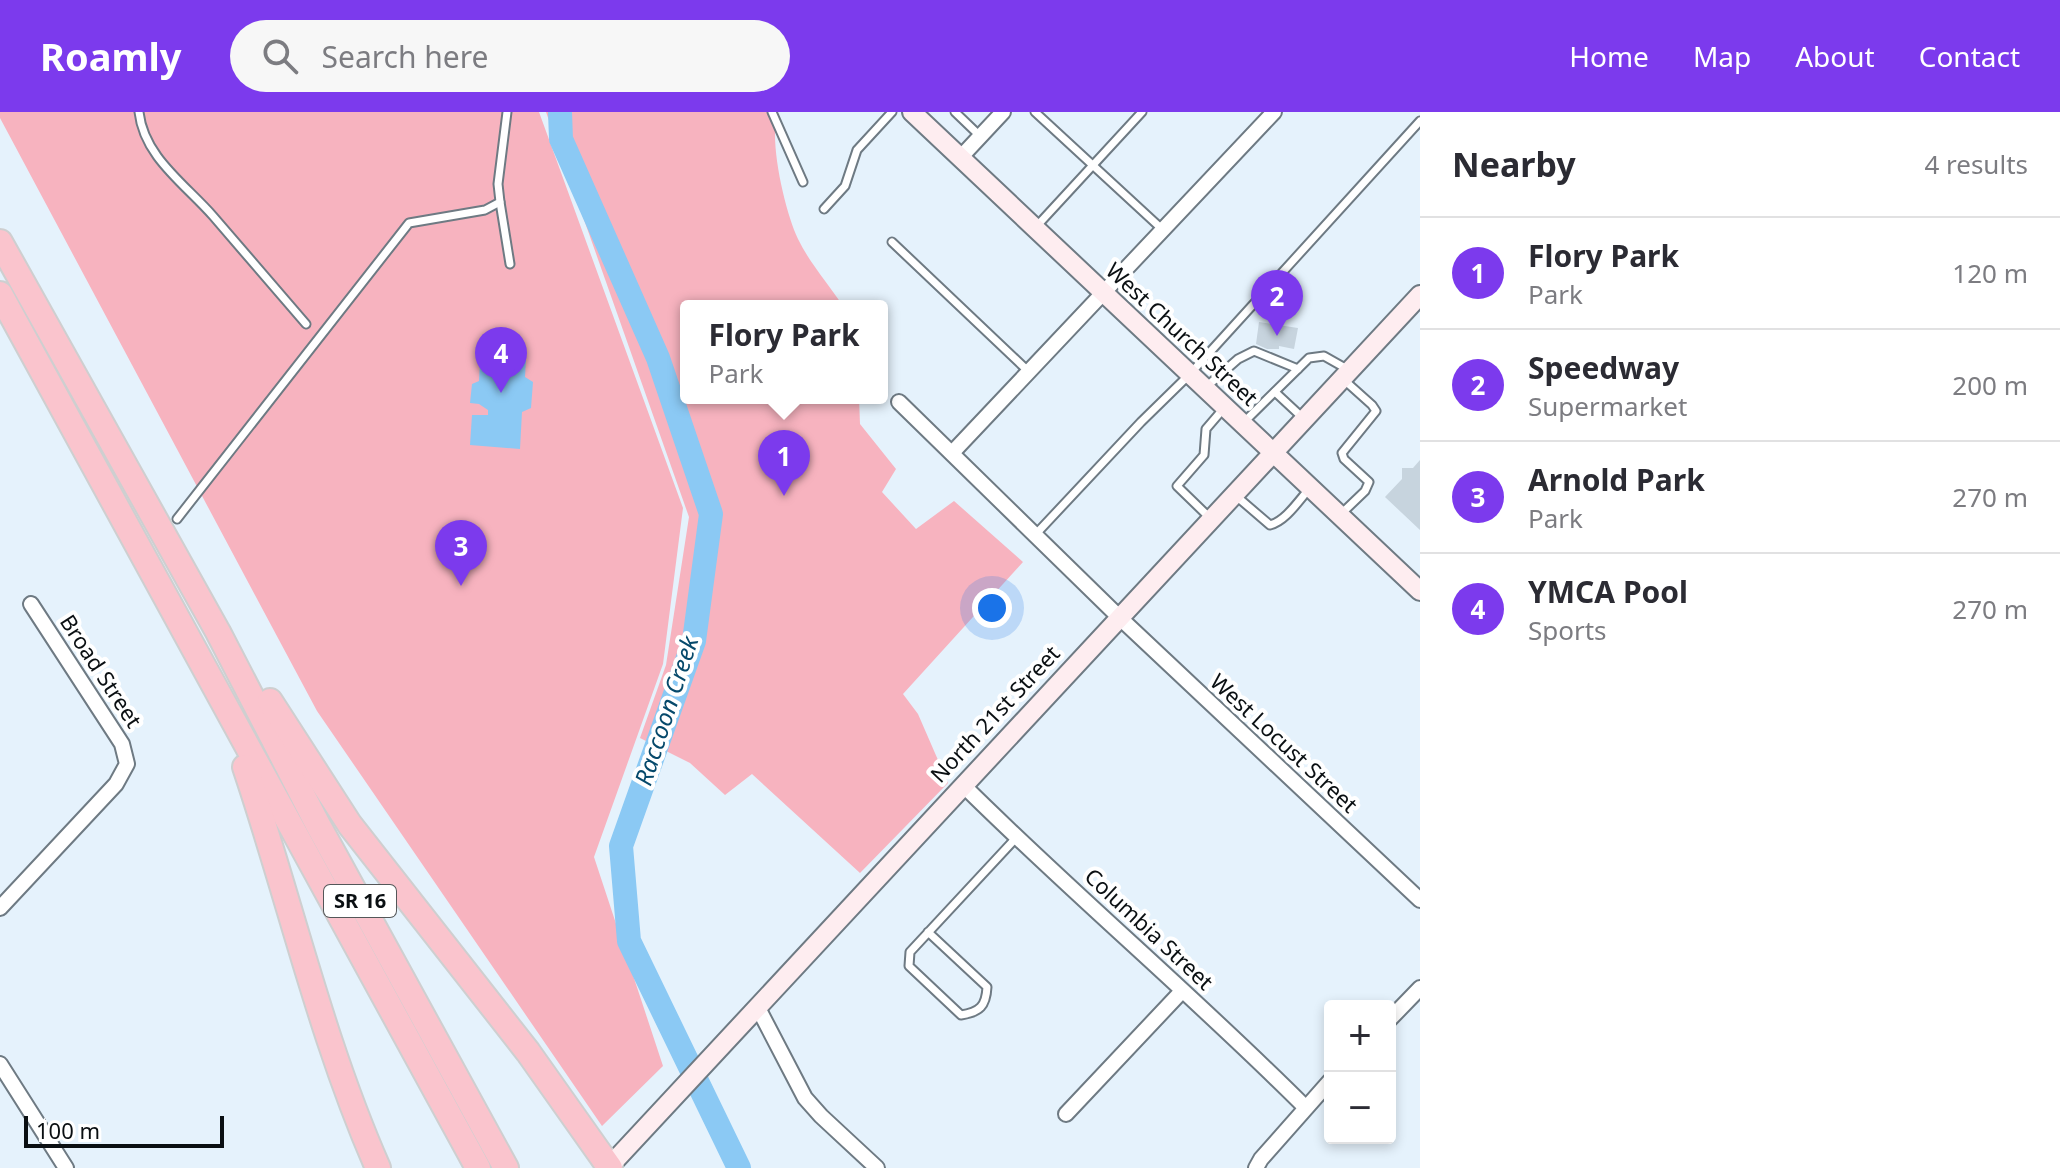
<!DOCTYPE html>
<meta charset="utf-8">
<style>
body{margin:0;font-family:"Noto Sans",sans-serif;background:#f7f7f7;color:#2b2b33}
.controls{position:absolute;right:24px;bottom:24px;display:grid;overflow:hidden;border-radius:8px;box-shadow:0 4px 12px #0003}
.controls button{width:72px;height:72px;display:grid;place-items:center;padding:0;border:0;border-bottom:2px solid #e1e1e2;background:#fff;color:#2b2b33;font:40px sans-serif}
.scale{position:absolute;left:24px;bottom:20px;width:200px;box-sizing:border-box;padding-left:8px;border:4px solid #0a0f12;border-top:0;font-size:22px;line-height:28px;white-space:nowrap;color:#0a0f12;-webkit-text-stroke:6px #fff;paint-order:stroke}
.you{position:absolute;left:992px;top:496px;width:28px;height:28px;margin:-20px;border:6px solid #fff;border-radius:50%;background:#1a73e8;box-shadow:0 0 0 12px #1a73e833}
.badge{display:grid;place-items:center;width:52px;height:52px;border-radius:50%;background:#7c3aed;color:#fff;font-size:26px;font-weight:700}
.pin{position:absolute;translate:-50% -66px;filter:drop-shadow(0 2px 4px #0008)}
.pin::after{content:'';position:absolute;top:42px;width:28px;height:24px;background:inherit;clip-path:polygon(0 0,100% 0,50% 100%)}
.popup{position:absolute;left:680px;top:188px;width:208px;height:104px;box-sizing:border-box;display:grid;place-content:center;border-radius:8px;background:#fff;filter:drop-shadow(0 2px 6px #0005);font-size:26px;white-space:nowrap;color:#7c7c81}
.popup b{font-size:30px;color:#2b2b33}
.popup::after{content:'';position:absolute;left:50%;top:100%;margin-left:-16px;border:16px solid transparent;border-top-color:#fff}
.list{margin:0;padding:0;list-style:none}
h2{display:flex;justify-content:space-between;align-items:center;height:104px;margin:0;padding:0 32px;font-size:34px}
h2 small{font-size:26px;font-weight:400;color:#7c7c81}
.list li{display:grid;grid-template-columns:52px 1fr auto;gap:24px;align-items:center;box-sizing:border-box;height:112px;padding:0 32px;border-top:2px solid #e1e1e2}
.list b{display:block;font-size:30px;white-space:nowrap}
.list p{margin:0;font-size:26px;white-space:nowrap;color:#7c7c81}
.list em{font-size:26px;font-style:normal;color:#7c7c81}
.icon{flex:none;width:44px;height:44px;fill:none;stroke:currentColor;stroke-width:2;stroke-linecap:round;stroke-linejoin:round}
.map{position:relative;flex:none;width:1420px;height:1056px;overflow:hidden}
header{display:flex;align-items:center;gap:48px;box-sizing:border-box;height:112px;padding:0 40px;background:#7c3aed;color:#fff}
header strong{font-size:38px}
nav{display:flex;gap:44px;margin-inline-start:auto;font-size:28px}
.search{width:560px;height:72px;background:#f7f7f7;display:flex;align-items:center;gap:20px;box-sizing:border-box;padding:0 28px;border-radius:44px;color:#7c7c81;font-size:30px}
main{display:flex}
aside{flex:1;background:#fff}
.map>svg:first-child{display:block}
.green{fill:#f7b3bf}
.water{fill:#8bc9f4}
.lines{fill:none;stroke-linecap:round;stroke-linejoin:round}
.river{stroke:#8bc9f4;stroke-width:24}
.building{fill:#c7d4de}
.lane-casing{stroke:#6e7a83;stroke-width:11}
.street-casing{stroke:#6e7a83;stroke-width:18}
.secondary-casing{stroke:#6e7a83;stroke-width:22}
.highway-casing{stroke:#cecfd0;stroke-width:28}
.lane{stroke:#fff;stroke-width:7}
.street{stroke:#fff;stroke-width:14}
.secondary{stroke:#feedf0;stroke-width:18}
.highway{stroke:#fac4cd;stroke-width:24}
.labels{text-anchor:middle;stroke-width:8;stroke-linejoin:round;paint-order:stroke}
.shield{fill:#fff;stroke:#545759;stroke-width:2}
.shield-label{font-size:20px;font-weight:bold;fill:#0a0f12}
.street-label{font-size:22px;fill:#0a0f12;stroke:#fff}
.water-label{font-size:24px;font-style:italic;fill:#06496b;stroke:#fff}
</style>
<header>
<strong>Roamly</strong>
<div class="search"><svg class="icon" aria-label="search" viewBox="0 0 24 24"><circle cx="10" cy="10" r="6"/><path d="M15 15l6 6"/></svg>Search here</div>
<nav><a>Home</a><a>Map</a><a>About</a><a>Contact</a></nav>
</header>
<main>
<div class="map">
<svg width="1420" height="1056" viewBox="0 0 1420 1056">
<rect width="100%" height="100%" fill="#e5f2fc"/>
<g class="green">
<polygon points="0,0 539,0 683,396 663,552 594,745 663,954 602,1014 317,599 0,6"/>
<path d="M546 0H778C768 27 785 100 798 127 809 150 829 173 843 194H686V286H859L860 312 896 357 882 380 916 417 954 389 1023 450 903 582 918 602 948 671 860 761 752 662 725 683 690 651 640 626 666 553 689 405Z"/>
</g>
<polygon class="water" points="484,245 526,247 525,265 533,270 531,296 522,300 520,337 470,333 472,303 488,303 488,298 479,292 470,291 472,272 479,269 480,248"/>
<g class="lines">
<polyline class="river" points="560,0 561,27 658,246 711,402 694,529 621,734 629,829 739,1056"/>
</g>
<g class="building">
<polygon points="1259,210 1298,216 1294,237 1279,234 1279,237 1267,237 1256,232"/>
<polygon points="1420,348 1420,418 1385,385 1402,367 1402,356 1413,356"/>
</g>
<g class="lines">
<defs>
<g id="lane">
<path d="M139 0C144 45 185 72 213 104 244 140 275 176 306 212"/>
<polyline points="772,0 803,70"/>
<polyline points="955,0 980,24"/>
<polyline points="1035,0 1163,118"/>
<polyline points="500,90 510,152"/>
<polyline points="824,97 845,74 857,38 892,0"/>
<polyline points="1035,116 1142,0"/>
<polyline points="892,130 1028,259"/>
<polyline points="1205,276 1238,247 1254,239 1298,257"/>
<polyline points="1275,280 1304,307"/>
<polyline points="1242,312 1309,246 1324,244 1347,257"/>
<path d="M1235 383 1270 413C1286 409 1299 388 1310 376"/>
<polyline points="1341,402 1365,379 1369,370 1344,347 1342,341 1376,299 1372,293 1343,267"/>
<polyline points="1210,406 1177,374 1204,343 1206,317 1224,296"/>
<polyline points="177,407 409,111 485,98 500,90 498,72 507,0"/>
<polyline points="1035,423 1141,310 1189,263 1420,9"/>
<path d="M928 820 987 875C986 894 980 900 961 903L909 854 910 840 1016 726"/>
</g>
<g id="street">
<polyline points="960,46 1003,0"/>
<polyline points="899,290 1119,505 1420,788"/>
<polyline points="952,341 1274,0"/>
<path d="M963 673C1074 783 1194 884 1305 995"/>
<polyline points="0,796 116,672 127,652 122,632 31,492"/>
<polyline points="757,894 805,986 821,1004 877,1056"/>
<polyline points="1390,907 1420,876"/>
<polyline points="0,952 66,1056"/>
<polyline points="1066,1002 1182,879"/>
<polyline points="1256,1056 1261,1047 1330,969"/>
</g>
<g id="secondary">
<polyline points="912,0 1420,479"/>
<polyline points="608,1056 1420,183"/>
</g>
<g id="highway">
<polyline points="0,130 218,520 318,713 506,1056"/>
<polyline points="0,182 478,1056"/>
<polyline points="270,589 350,713 528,940 610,1056"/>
<path d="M245 655C290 788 321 927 378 1056"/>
</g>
</defs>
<use href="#lane" class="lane-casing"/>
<use href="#street" class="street-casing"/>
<use href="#secondary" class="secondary-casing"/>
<use href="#highway" class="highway-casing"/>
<use href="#lane" class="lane"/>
<use href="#street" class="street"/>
<use href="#secondary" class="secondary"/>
<use href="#highway" class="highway"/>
</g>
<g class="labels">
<rect class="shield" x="324" y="773" width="72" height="32" rx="6"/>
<g class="shield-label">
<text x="360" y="796">SR 16</text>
</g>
<g class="street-label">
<text transform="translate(1182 222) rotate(43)" y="8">West Church Street</text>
<text transform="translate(101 559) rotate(57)" y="8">Broad Street</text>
<text transform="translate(995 602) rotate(-47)" y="8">North 21st Street</text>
<text transform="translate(1284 631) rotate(43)" y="8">West Locust Street</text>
<text transform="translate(1149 817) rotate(43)" y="8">Columbia Street</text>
</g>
<g class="water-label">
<text transform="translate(667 599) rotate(-72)" y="8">Raccoon Creek</text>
</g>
</g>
</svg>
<div class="controls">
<button>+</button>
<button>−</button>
</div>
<div class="scale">100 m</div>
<div class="you"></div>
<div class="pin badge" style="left:784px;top:384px">1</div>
<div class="popup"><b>Flory Park</b>Park</div>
<div class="pin badge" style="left:1277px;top:224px">2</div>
<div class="pin badge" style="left:461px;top:474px">3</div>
<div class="pin badge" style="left:501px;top:281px">4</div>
</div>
<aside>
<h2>Nearby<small>4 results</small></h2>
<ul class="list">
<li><span class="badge">1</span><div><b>Flory Park</b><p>Park</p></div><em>120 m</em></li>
<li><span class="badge">2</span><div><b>Speedway</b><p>Supermarket</p></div><em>200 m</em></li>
<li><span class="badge">3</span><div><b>Arnold Park</b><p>Park</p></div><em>270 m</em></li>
<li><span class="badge">4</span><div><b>YMCA Pool</b><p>Sports</p></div><em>270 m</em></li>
</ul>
</aside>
</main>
